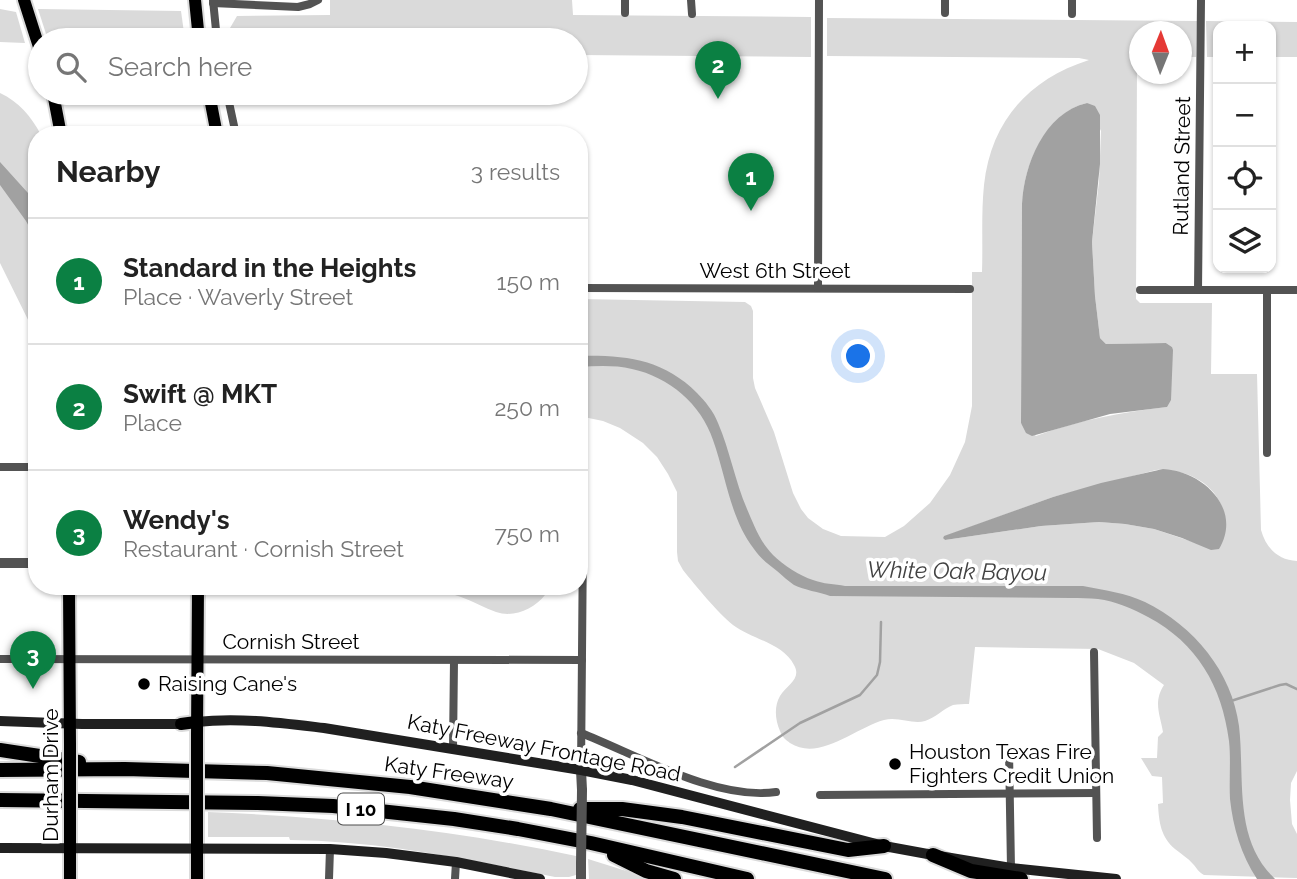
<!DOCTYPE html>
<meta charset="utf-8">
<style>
body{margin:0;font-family:Raleway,sans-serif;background:#f2f2f2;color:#222}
.controls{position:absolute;right:21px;top:21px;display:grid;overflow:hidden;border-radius:14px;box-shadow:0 2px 5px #0004}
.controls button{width:63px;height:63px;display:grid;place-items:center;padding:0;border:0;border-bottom:2px solid #e0e0e0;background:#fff;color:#222;font:35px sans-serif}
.compass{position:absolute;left:1129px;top:21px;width:63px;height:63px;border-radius:50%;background:#fff;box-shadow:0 2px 5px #0004;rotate:1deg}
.you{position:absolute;left:859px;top:357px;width:24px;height:24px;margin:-18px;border:5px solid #fff;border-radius:50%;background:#1a73e8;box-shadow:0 0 0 10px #1a73e833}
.badge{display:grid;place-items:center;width:46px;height:46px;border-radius:50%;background:#0b8043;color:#fff;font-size:23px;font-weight:700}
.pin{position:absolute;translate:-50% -58px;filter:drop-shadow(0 2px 4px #0008)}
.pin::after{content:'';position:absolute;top:37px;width:24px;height:21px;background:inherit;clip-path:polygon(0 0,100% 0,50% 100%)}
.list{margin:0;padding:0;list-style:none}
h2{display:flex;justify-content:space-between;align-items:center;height:91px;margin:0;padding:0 28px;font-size:30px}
h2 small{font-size:23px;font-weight:400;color:#767676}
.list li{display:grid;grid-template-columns:46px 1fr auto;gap:21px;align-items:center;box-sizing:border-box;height:126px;padding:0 28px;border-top:2px solid #e0e0e0}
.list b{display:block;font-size:26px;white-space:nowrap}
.list p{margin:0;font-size:23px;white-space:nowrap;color:#767676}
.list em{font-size:23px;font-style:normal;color:#767676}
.icon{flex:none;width:38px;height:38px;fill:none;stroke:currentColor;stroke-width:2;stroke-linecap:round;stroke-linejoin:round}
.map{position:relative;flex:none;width:1297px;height:879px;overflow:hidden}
.search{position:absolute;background:#fff;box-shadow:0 2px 5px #0004;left:28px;top:28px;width:560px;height:77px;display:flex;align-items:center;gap:18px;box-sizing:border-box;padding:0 24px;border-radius:38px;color:#767676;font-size:26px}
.panel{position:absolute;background:#fff;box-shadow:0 2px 5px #0004;left:28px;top:126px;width:560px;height:469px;border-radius:28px}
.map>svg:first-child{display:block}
.green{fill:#dadada;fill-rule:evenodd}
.water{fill:#a1a1a1}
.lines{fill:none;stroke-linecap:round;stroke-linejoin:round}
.stream{stroke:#a1a1a1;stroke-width:2.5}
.primary-casing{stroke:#dbdbdb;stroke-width:16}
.motorway-casing{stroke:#dbdbdb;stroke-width:18}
.minor{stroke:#535353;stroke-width:8}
.tertiary{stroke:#535353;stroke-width:10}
.secondary{stroke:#202020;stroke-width:10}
.primary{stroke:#000;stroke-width:12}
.motorway{stroke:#000;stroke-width:14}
.primary-bridge-casing{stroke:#dbdbdb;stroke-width:16;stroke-linecap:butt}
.tertiary-bridge{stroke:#535353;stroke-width:10}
.primary-bridge{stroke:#000;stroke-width:12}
.poi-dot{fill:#000;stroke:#fff;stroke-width:2.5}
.labels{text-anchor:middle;stroke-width:7;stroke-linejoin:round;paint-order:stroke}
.shield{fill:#fff;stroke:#4c4c4c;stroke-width:2}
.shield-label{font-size:19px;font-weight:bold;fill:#000}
.street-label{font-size:21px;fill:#000;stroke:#fff}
.poi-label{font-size:21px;fill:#000;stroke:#fff;text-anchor:start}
.water-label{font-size:23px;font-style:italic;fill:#424242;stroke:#fff}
</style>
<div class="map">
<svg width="1297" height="879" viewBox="0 0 1297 879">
<rect width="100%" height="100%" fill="#fff"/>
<g class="green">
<polygon points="330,0 572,0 573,15 811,17 811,57 577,55 577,44 576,44 576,40 428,40 428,31 373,31 347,28 302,40 223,40 237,16 330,15"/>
<polygon points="0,9 16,12 25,43 0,42"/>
<polygon points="38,9 181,11 185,40 48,40"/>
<path d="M827 18 1197 21 1196 57H1182V32H1140L1139 60 1134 61 1137 66 1136 299 1140 303H1212L1211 374H1257L1261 530C1266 548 1278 560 1297 561V771L1291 783 1290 800 1292 824 1297 834V878L1204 875C1198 872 1197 868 1193 864 1188 858 1181 854 1175 849 1161 837 1159 823 1158 804L1163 803 1162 777 1152 776 1141 758H1157L1158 737 1163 732C1160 714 1153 702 1164 685L1134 663 1098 649 975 647 969 704C964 704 958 704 953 705 943 709 935 718 925 721 913 725 898 716 884 720 855 728 819 762 790 743 786 740 782 737 780 731 775 720 774 706 780 696 787 685 802 679 794 665 783 643 751 639 733 625 718 613 695 585 683 570L678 561 677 552V492L668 474 657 457 643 443 620 428 603 421 579 416V299L745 302 751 306 753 311V378L755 388 774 432 793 493 801 509 808 518 823 529 841 536 885 537 904 526 930 503 950 475 965 442 972 406V272H982C983 243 981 214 984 185 991 121 1029 79 1089 60L1079 58 827 56ZM1087 103 1101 131 1099 181 1092 242 1095 296 1100 338 1106 344 1166 343 1172 347 1167 407C1122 412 1079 420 1036 436L1021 423 1022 204C1024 165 1045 113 1087 103ZM1156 470C1181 468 1211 480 1221 505 1224 512 1225 519 1225 527L1196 543 1154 529 1125 524 1099 522 1041 526 945 540 943 537 1053 497Z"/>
<polygon points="1206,21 1297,22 1297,57 1271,57 1271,26 1218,26 1218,57 1207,57"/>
<path d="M0 93C19 102 31 116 41 135H37V338L0 263Z"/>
<path d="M413 586H545V595C534 609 514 618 496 612 484 608 473 601 461 597 445 591 430 589 413 586Z"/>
<path d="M208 812C332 817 454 830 576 856V875L569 877H555C467 859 380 841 290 840L289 837H208Z"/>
<polygon points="588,859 652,879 589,879"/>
</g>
<g class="water">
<path d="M1087 103 1095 106 1100 115V164L1092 242 1095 296 1100 338 1106 344 1166 343 1172 347 1173 350 1171 400 1167 407 1110 414 1032 436 1026 433 1021 423 1022 204C1024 165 1044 113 1087 103Z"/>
<polygon points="0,162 37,203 37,241 26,221 0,185"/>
<path d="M579 356C625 355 663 359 697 393 705 401 714 412 718 423 730 451 735 481 747 509 754 525 760 542 773 555 783 565 800 576 813 580 823 584 835 584 845 586H1083C1104 590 1126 593 1145 602 1194 626 1232 672 1239 726 1245 779 1233 839 1275 879H1257C1241 855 1233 827 1230 799 1229 780 1231 760 1229 741 1222 686 1197 643 1148 617 1133 609 1115 601 1098 599 1089 598 1080 598 1071 598L830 596C819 592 804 590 794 585 788 581 783 576 777 571 769 565 760 558 754 549 730 518 726 476 713 440 701 404 669 377 632 369 615 365 597 366 579 367Z"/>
<path d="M1163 469C1203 471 1243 509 1219 549L1211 550 1182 538 1154 529 1125 524 1099 522 1041 526 945 540 943 538 944 536 1053 497 1101 483Z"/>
</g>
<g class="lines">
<g class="stream">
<polyline points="1231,701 1280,685 1286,684 1297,689"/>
<polyline points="735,767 800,723 860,695 877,675 880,662 881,622"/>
</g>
<defs>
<g id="primary">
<polyline points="24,0 40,50"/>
<polyline points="195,0 199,40"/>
<polyline points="53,93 61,135"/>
<polyline points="209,93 217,135"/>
<polyline points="69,586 70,745"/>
<polyline points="181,724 196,722"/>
<polyline points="197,735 198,586"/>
<polyline points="197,831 197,879"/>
<polyline points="70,879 70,831"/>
</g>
<g id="motorway">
<polyline points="0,750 79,762"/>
<polyline points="0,770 125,769 267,773 410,787 551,809 885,879"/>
<polyline points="0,800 258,803 333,806 454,819 518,829 591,843 747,879"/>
<polyline points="580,809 622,809 682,817 848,850 884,846"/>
<polyline points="614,855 646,871 674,879"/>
<polyline points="933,855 971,871 1021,879"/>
</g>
</defs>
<use href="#primary" class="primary-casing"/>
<use href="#motorway" class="motorway-casing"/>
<g class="minor">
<polyline points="213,0 217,40"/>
<polyline points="625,0 625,13"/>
<polyline points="691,0 692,14"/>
<polyline points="213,3 298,7 310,4 318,0"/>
<polyline points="945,13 945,0"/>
<polyline points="1072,14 1072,0"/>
<polyline points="227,93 236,135"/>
<polyline points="579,288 970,289"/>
<polyline points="818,288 819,0"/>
<polyline points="1140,290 1297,290"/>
<polyline points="1198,290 1201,0"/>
<polyline points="1267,290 1267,453"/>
<polyline points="0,467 37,467"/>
<polyline points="1094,652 1097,838"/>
<polyline points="0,659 582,660"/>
<path d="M581 733C637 755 717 801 776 792"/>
<polyline points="453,749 454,660"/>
<polyline points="1009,751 1011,868"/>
<polyline points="581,770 584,419"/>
<polyline points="820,795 1096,793"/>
<polyline points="329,879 330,849"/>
<polyline points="455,879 456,862"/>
</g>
<g class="tertiary">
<polyline points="0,563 37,563"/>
<polyline points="581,770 582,790"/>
<polyline points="581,879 581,863"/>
</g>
<g class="secondary">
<polyline points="0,721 82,724 181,724"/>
<path d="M196 722C239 717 282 723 324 728L581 770 632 780 884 846 933 855 1011 868 1116 879"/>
<polyline points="0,848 330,849 386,853 456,862 540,879"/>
</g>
<use href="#primary" class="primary"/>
<use href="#motorway" class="motorway"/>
<defs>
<g id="primary-bridge">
<polyline points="197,735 197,831"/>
<polyline points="70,831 70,745"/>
</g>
</defs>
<use href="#primary-bridge" class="primary-bridge-casing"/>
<polyline class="tertiary-bridge" points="581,863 582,790"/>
<use href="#primary-bridge" class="primary-bridge"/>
</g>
<g class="poi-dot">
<circle cx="144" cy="684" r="7"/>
<circle cx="895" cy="764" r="7"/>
</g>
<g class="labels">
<rect class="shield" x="338" y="793.5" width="46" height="31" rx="5"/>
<g class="shield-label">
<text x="361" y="816">I 10</text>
</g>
<g class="street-label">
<text transform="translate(1182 166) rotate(-89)" y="7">Rutland Street</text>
<text x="775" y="278">West 6th Street</text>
<text x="291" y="649">Cornish Street</text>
<text transform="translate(544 748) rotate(11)" y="7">Katy Freeway Frontage Road</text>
<text transform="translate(449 773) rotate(8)" y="7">Katy Freeway</text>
<text transform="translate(51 775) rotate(-90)" y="7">Durham Drive</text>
</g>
<g class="poi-label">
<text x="158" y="691">Raising Cane's</text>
<text x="909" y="759">Houston Texas Fire<tspan x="909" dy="24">Fighters Credit Union</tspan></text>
</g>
<g class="water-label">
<text transform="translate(957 571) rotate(1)" y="8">White Oak Bayou</text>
</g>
</g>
</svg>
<div class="controls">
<button>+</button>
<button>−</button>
<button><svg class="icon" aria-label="locate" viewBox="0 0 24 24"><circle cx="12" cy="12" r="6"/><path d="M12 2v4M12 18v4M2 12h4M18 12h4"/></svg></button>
<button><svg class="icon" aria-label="layers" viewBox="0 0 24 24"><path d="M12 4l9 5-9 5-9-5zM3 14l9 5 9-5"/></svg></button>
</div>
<svg class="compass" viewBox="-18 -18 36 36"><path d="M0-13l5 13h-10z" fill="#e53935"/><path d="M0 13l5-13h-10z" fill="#767676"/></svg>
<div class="you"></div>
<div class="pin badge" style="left:751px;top:211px">1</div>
<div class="pin badge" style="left:718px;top:99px">2</div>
<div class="pin badge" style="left:33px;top:689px">3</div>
<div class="search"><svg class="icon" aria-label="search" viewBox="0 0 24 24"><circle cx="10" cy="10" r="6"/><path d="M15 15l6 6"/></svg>Search here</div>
<section class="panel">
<h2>Nearby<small>3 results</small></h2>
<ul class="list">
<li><span class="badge">1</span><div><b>Standard in the Heights</b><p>Place · Waverly Street</p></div><em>150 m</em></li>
<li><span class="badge">2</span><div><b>Swift @ MKT</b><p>Place</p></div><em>250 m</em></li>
<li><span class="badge">3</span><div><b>Wendy's</b><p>Restaurant · Cornish Street</p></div><em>750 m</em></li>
</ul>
</section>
</div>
